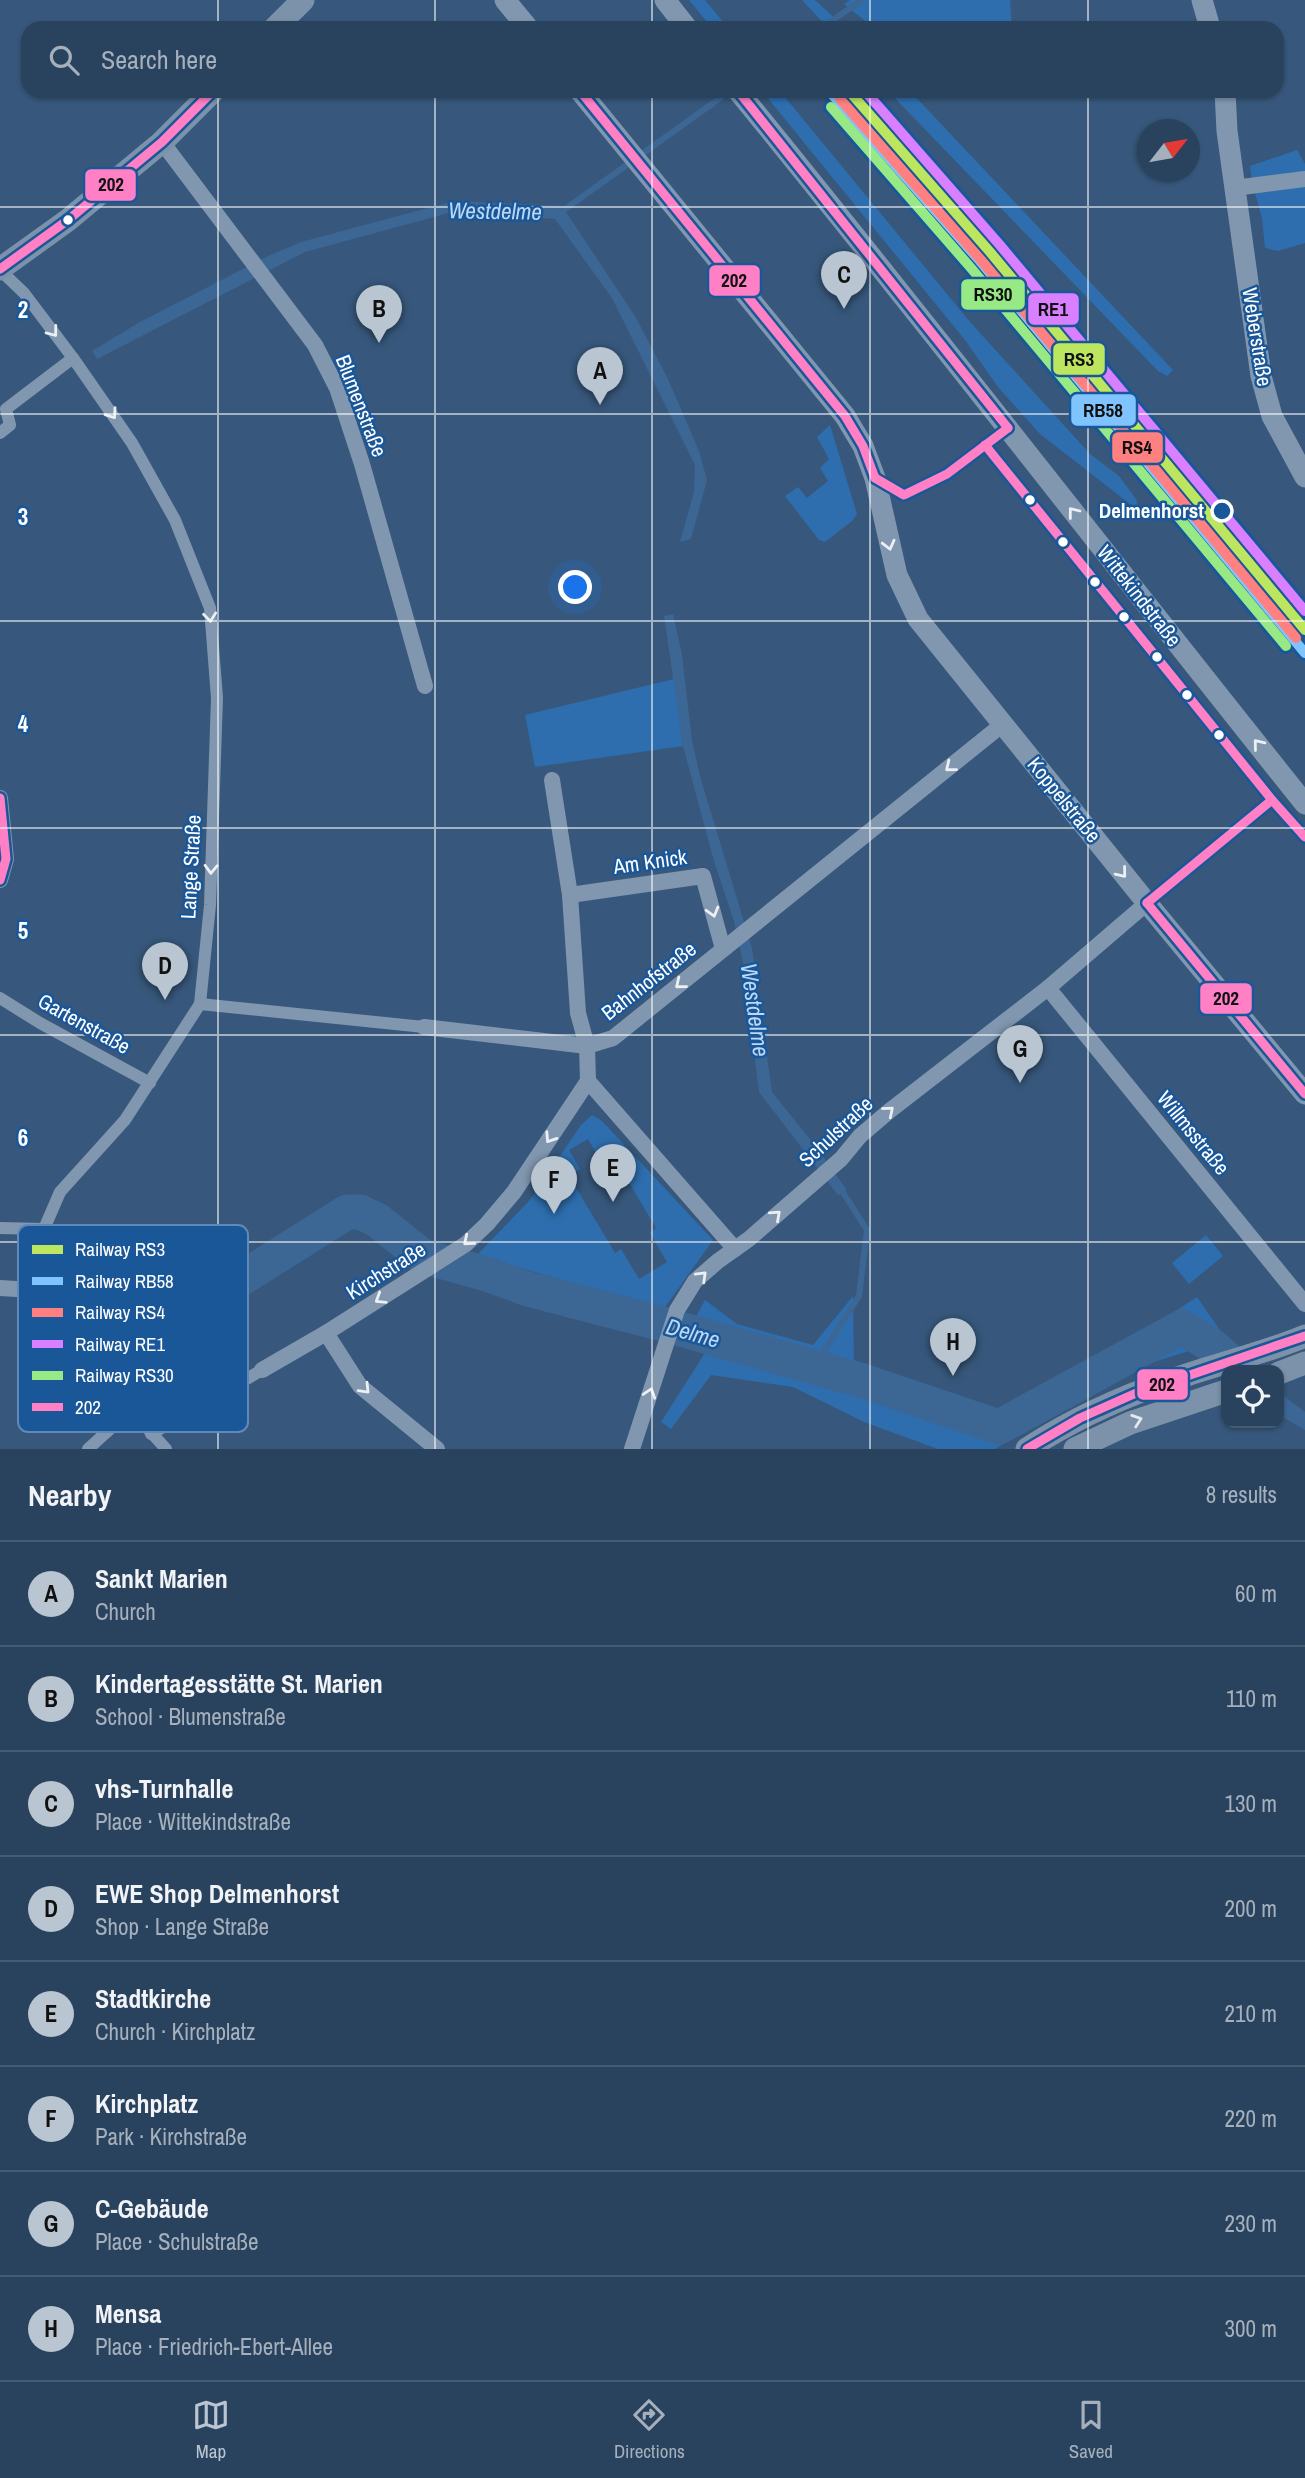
<!DOCTYPE html>
<meta charset="utf-8">
<style>
body{margin:0;font-family:"Archivo Narrow",sans-serif;background:#354d66;color:#f1f3f6}
.controls{position:absolute;right:21px;bottom:21px;display:grid;overflow:hidden;border-radius:14px;box-shadow:0 2px 5px #0004}
.controls button{width:63px;height:63px;display:grid;place-items:center;padding:0;border:0;border-bottom:2px solid #455b72;background:#29425d;color:#f1f3f6;font:35px sans-serif}
.compass{position:absolute;left:1137px;top:119px;width:63px;height:63px;border-radius:50%;background:#29425d;box-shadow:0 2px 5px #0004;rotate:59deg}
.you{position:absolute;left:576px;top:588px;width:24px;height:24px;margin:-18px;border:5px solid #fff;border-radius:50%;background:#1a73e8;box-shadow:0 0 0 10px #1a73e833}
.badge{display:grid;place-items:center;width:46px;height:46px;border-radius:50%;background:#b9c5d1;color:#111;font-size:23px;font-weight:700}
.pin{position:absolute;translate:-50% -58px;filter:drop-shadow(0 2px 4px #0008)}
.pin::after{content:'';position:absolute;top:37px;width:24px;height:21px;background:inherit;clip-path:polygon(0 0,100% 0,50% 100%)}
.list{margin:0;padding:0;list-style:none}
h2{display:flex;justify-content:space-between;align-items:center;height:91px;margin:0;padding:0 28px;font-size:30px}
h2 small{font-size:23px;font-weight:400;color:#a5b0bc}
.list li{display:grid;grid-template-columns:46px 1fr auto;gap:21px;align-items:center;box-sizing:border-box;height:105px;padding:0 28px;border-top:2px solid #455b72}
.list b{display:block;font-size:26px;white-space:nowrap}
.list p{margin:0;font-size:23px;white-space:nowrap;color:#a5b0bc}
.list em{font-size:23px;font-style:normal;color:#a5b0bc}
.icon{flex:none;width:38px;height:38px;fill:none;stroke:currentColor;stroke-width:2;stroke-linecap:round;stroke-linejoin:round}
.map{position:relative;flex:none;width:1305px;height:1449px;overflow:hidden}
.search{position:absolute;background:#29425d;box-shadow:0 2px 5px #0004;left:21px;right:21px;top:21px;height:77px;display:flex;align-items:center;gap:18px;box-sizing:border-box;padding:0 24px;border-radius:21px;color:#a5b0bc;font-size:26px}
.sheet{height:931px;background:#29425d}
nav{display:flex;justify-content:space-around;align-items:center;box-sizing:border-box;height:98px;border-top:2px solid #455b72;background:#29425d;font-size:19px;color:#a5b0bc}
nav a{display:grid;justify-items:center;gap:4px}
nav .on{color:#b9c5d1}
.map>svg:first-child{display:block}
.green{fill:#2e6eae;fill-rule:evenodd}
.water{fill:#3c6795}
.lines{fill:none;stroke-linecap:round;stroke-linejoin:round}
.stream{stroke:#3c6795;stroke-width:6}
.river{stroke:#3c6795;stroke-width:35}
.pedestrian{stroke:#8197af;stroke-width:12}
.minor{stroke:#8197af;stroke-width:16}
.tertiary{stroke:#8197af;stroke-width:21}
.secondary{stroke:#7c92aa;stroke-width:23}
.bus-1-casing{stroke:#1a5799;stroke-width:14}
.bus-1{stroke:#ff80c5;stroke-width:9}
.rail-1-casing{stroke:#1a5799;stroke-width:16}
.rail-2-casing{stroke:#1a5799;stroke-width:16}
.rail-3-casing{stroke:#1a5799;stroke-width:16}
.rail-4-casing{stroke:#1a5799;stroke-width:16}
.rail-5-casing{stroke:#1a5799;stroke-width:16}
.rail-1{stroke:#bce560;stroke-width:10}
.rail-2{stroke:#80c4ff;stroke-width:10}
.rail-3{stroke:#ff8080;stroke-width:10}
.rail-4{stroke:#d880ff;stroke-width:10}
.rail-5{stroke:#97e986;stroke-width:10}
.oneway{stroke:#eceff3}
.oneway2{stroke:#e5e9ee}
.grid{fill:none;stroke:#fff;stroke-width:2;stroke-opacity:0.55}
.bus-dot{fill:#fff;stroke:#1a5799;stroke-width:2.5}
.stop-dot{fill:#1a5799;stroke:#fff;stroke-width:3.5}
.labels{text-anchor:middle;stroke-width:5;stroke-linejoin:round;paint-order:stroke}
.street-label{font-size:21px;fill:#fff;stroke:#1a5799}
.stop-label{font-size:21px;font-weight:bold;fill:#fff;stroke:#1a5799;text-anchor:end}
.water-label{font-size:23px;font-style:italic;fill:#bbd9f7;stroke:#1a5799}
.key{fill:#1a5799;stroke:#5f89b8;stroke-width:2}
.key-label{font-size:19px;fill:#fff}
.grid-label{font-size:23px;text-anchor:middle;font-weight:bold;fill:#fff;stroke:#1a5799;stroke-width:5;stroke-linejoin:round;paint-order:stroke}
.line-badge{stroke:#1a5799;stroke-width:2.5}
.pale-badge-label{font-size:19px;text-anchor:middle;font-weight:bold;fill:#111}
</style>
<div class="map">
<svg width="1305" height="1449" viewBox="0 0 1305 1449">
<rect width="100%" height="100%" fill="#37587c"/>
<g class="green">
<polygon points="689,0 705,0 728,28 712,28"/>
<polygon points="802,0 815,0 845,28 828,28"/>
<polygon points="850,0 1010,0 1012,28 874,28 844,4"/>
<polygon points="762,91 780,91 970,322 1090,454 1119,476 1136,499 1139,511 1040,434 998,387 965,340"/>
<polygon points="888,91 910,91 1173,370 1167,376 1158,371"/>
<polygon points="1297,150 1305,164 1305,243 1278,251 1265,248 1262,218 1252,182 1250,166"/>
<polygon points="830,425 857,514 852,521 825,542 819,540 785,496 798,487 807,498 828,481 820,468 829,459 817,437"/>
<polygon points="674,679 683,746 535,767 525,715"/>
<path d="M592 1115 602 1121 713 1240 663 1310 477 1255 530 1200 581 1125ZM588 1139 599 1158 611 1152 656 1228 650 1233 667 1262 639 1279 621 1249 615 1253 569 1176 580 1169 569 1150Z"/>
<polygon points="1206,1235 1223,1256 1189,1284 1172,1263"/>
<polygon points="853,1296 854,1370 891,1386 997,1420 1057,1389 1197,1297 1226,1339 1129,1370 1055,1410 995,1449 938,1449 864,1422 793,1387 711,1375 671,1429 661,1422 717,1334 691,1326 705,1300 737,1324 813,1345"/>
</g>
<g class="water">
<polygon points="454,201 562,206 635,316 668,379 699,451 707,480 691,539 680,542 694,492 695,465 612,298 555,219 456,211 305,252 97,359 92,351 140,322 266,257 301,242"/>
<polygon points="673,614 682,655 692,741 701,780 752,948 772,1092 813,1143 847,1190 838,1195 759,1092 744,967 734,921 714,861 683,746 664,616"/>
<polygon points="1284,1396 1305,1412 1305,1430 1279,1415 1279,1398"/>
</g>
<g class="lines">
<g class="stream">
<polyline points="821,28 862,0"/>
<polyline points="561,212 730,91"/>
<polyline points="814,1367 859,1296 867,1230 839,1186"/>
</g>
<polyline class="river" points="137,1282 180,1280 236,1282 347,1212 360,1212 377,1220 422,1256 490,1275 528,1289 659,1323 860,1380 999,1427 1182,1327 1211,1345 1240,1370"/>
<g class="pedestrian">
<polyline points="0,270 24,293 73,358 132,443 175,520 210,608 217,698 210,905 200,1004 125,1120 60,1192 44,1229 41,1262 49,1291 71,1324 131,1410 166,1449"/>
<polyline points="0,433 10,425 6,409 73,358"/>
<polyline points="0,998 40,1023 150,1083"/>
<polyline points="200,1004 424,1027"/>
<polyline points="0,1228 44,1229"/>
<polyline points="151,1434 262,1370"/>
<polyline points="88,1449 131,1410"/>
</g>
<g class="minor">
<polyline points="162,142 315,345 337,388 362,464 425,686"/>
<polyline points="1234,188 1305,179"/>
<polyline points="552,780 570,895 578,1013 587,1046 588,1081 735,1249"/>
<polyline points="0,798 6,859 0,880"/>
<polyline points="570,895 703,876 723,949"/>
<polyline points="1048,988 1305,1304"/>
<polyline points="424,1027 587,1046 613,1038 1003,724"/>
<polyline points="0,1288 49,1291"/>
<polyline points="326,1333 360,1386 437,1449"/>
<polyline points="262,1370 326,1333 466,1244 487,1224 514,1192 588,1081"/>
<polyline points="632,1449 677,1310 695,1281 718,1261 749,1239 841,1159 860,1136 888,1112 1048,988 1147,903"/>
</g>
<g class="tertiary">
<polyline points="505,0 528,28"/>
<polyline points="665,0 687,28"/>
<polyline points="1202,0 1210,28"/>
<polyline points="580,91 845,416 863,446 875,478 897,575 918,619 1147,903 1305,1094"/>
<path d="M738 91C930 326 1115 567 1305 804"/>
<polyline points="1225,91 1227,131 1261,376 1272,416 1305,477"/>
</g>
<g class="secondary">
<polyline points="275,28 303,0"/>
<polyline points="0,269 68,220 162,142 213,91"/>
<polyline points="1279,1373 1305,1363"/>
<path d="M1027 1449C1073 1419 1121 1397 1172 1380 1217 1364 1262 1354 1305 1336"/>
<polyline points="1075,1449 1130,1423 1226,1391"/>
</g>
<defs>
<g id="bus-1">
<polyline points="580,91 845,416 863,446 875,478"/>
<polyline points="738,91 1008,428"/>
<polyline points="0,269 68,220 162,142 213,91"/>
<polyline points="985,445 1272,800 1305,837"/>
<polyline points="875,478 904,495 947,474 1008,428"/>
<polyline points="0,798 6,859 0,880"/>
<polyline points="1147,903 1305,1094"/>
<polyline points="1147,903 1272,800"/>
<polyline points="1027,1449 1080,1418 1134,1394 1305,1336"/>
</g>
</defs>
<use href="#bus-1" class="bus-1-casing"/>
<use href="#bus-1" class="bus-1"/>
<defs>
<polyline id="rail-1" points="849,91 990,252 1305,630"/>
<polyline id="rail-2" points="829,91 980,261 1305,653"/>
<polyline id="rail-3" points="840,99 981,260 1296,638"/>
<polyline id="rail-4" points="865,91 999,244 1305,611"/>
<polyline id="rail-5" points="831,107 971,268 1286,646"/>
</defs>
<use href="#rail-1" class="rail-1-casing"/>
<use href="#rail-2" class="rail-2-casing"/>
<use href="#rail-3" class="rail-3-casing"/>
<use href="#rail-4" class="rail-4-casing"/>
<use href="#rail-5" class="rail-5-casing"/>
<use href="#rail-1" class="rail-1"/>
<use href="#rail-2" class="rail-2"/>
<use href="#rail-3" class="rail-3"/>
<use href="#rail-4" class="rail-4"/>
<use href="#rail-5" class="rail-5"/>
</g>
<defs><path id="oneway-chevron" d="M-2-3.5L2.5 0L-2 3.5" fill="none" stroke-width="1.6" stroke-linecap="round" stroke-linejoin="round" transform="scale(1.75)"/></defs>
<g class="oneway">
<use href="#oneway-chevron" transform="translate(53 332) rotate(53)"/>
<use href="#oneway-chevron" transform="translate(112 414) rotate(55)"/>
<use href="#oneway-chevron" transform="translate(1073 512) rotate(-128)"/>
<use href="#oneway-chevron" transform="translate(889 545) rotate(76)"/>
<use href="#oneway-chevron" transform="translate(210 617) rotate(84)"/>
<use href="#oneway-chevron" transform="translate(1258 744) rotate(-129)"/>
<use href="#oneway-chevron" transform="translate(950 767) rotate(141)"/>
<use href="#oneway-chevron" transform="translate(211 869) rotate(92)"/>
<use href="#oneway-chevron" transform="translate(1122 873) rotate(51)"/>
<use href="#oneway-chevron" transform="translate(713 912) rotate(74)"/>
<use href="#oneway-chevron" transform="translate(680 984) rotate(141)"/>
<use href="#oneway-chevron" transform="translate(889 1111) rotate(-40)"/>
<use href="#oneway-chevron" transform="translate(550 1138) rotate(123)"/>
<use href="#oneway-chevron" transform="translate(776 1215) rotate(-42)"/>
<use href="#oneway-chevron" transform="translate(468 1241) rotate(140)"/>
<use href="#oneway-chevron" transform="translate(702 1276) rotate(-44)"/>
<use href="#oneway-chevron" transform="translate(380 1299) rotate(148)"/>
<use href="#oneway-chevron" transform="translate(365 1389) rotate(46)"/>
<use href="#oneway-chevron" transform="translate(650 1393) rotate(-72)"/>
</g>
<use class="oneway2" href="#oneway-chevron" transform="translate(1137 1420) rotate(-19)"/>
<path class="grid" d="M218 0V28M435 0V28M652 0V28M870 0V28M1088 0V28M218 91V1449M435 91V1449M652 91V1449M870 91V1449M1088 91V1449M0 207H1305M0 414H1305M0 621H1305M0 828H1305M0 1035H1305M0 1242H1305"/>
<g class="bus-dot">
<circle cx="68" cy="220" r="6"/>
<circle cx="1030" cy="500" r="6"/>
<circle cx="1063" cy="542" r="6"/>
<circle cx="1095" cy="582" r="6"/>
<circle cx="1124" cy="617" r="6"/>
<circle cx="1157" cy="657" r="6"/>
<circle cx="1187" cy="695" r="6"/>
<circle cx="1219" cy="735" r="6"/>
</g>
<circle class="stop-dot" cx="1222" cy="511" r="10"/>
<g class="labels">
<g class="street-label">
<text transform="translate(1257 337) rotate(81)" y="7">Weberstraße</text>
<text transform="translate(361 406) rotate(69)" y="7">Blumenstraße</text>
<text transform="translate(1139 596) rotate(52)" y="7">Wittekindstraße</text>
<text transform="translate(1064 800) rotate(51)" y="7">Koppelstraße</text>
<text transform="translate(650 862) rotate(-8)" y="7">Am Knick</text>
<text transform="translate(191 867) rotate(-87)" y="7">Lange Straße</text>
<text transform="translate(649 981) rotate(-38)" y="7">Bahnhofstraße</text>
<text transform="translate(84 1024) rotate(29)" y="7">Gartenstraße</text>
<text transform="translate(836 1132) rotate(-43)" y="7">Schulstraße</text>
<text transform="translate(1193 1133) rotate(51)" y="7">Willmsstraße</text>
<text transform="translate(386 1271) rotate(-32)" y="7">Kirchstraße</text>
</g>
<g class="stop-label">
<text x="1204" y="518">Delmenhorst</text>
</g>
<g class="water-label">
<text transform="translate(495 211) rotate(1)" y="8">Westdelme</text>
<text transform="translate(755 1010) rotate(82)" y="8">Westdelme</text>
<text transform="translate(693 1333) rotate(16)" y="8">Delme</text>
</g>
</g>
<rect x="18" y="1225" width="230" height="207" rx="10" class="key"/>
<rect x="32" y="1245" width="31" height="9" fill="#bce560"/>
<rect x="32" y="1277" width="31" height="8" fill="#80c4ff"/>
<rect x="32" y="1308" width="31" height="9" fill="#ff8080"/>
<rect x="32" y="1340" width="31" height="8" fill="#d880ff"/>
<rect x="32" y="1371" width="31" height="9" fill="#97e986"/>
<rect x="32" y="1403" width="31" height="8" fill="#ff80c5"/>
<g class="key-label">
<text x="75" y="1256">Railway RS3</text>
<text x="75" y="1288">Railway RB58</text>
<text x="75" y="1319">Railway RS4</text>
<text x="75" y="1351">Railway RE1</text>
<text x="75" y="1382">Railway RS30</text>
<text x="75" y="1414">202</text>
</g>
<g class="grid-label">
<text x="23" y="318">2</text>
<text x="23" y="525">3</text>
<text x="23" y="732">4</text>
<text x="23" y="939">5</text>
<text x="23" y="1146">6</text>
</g>
<g class="line-badge">
<rect x="84" y="168" width="53" height="34" rx="7" fill="#ff80c5"/>
<rect x="708" y="264" width="53" height="33" rx="7" fill="#ff80c5"/>
<rect x="960" y="278" width="66" height="33" rx="7" fill="#97e986"/>
<rect x="1027" y="292" width="53" height="34" rx="7" fill="#d880ff"/>
<rect x="1052" y="342" width="54" height="34" rx="7" fill="#bce560"/>
<rect x="1070" y="393" width="67" height="34" rx="7" fill="#80c4ff"/>
<rect x="1111" y="431" width="53" height="33" rx="7" fill="#ff8080"/>
<rect x="1199" y="982" width="54" height="33" rx="7" fill="#ff80c5"/>
<rect x="1136" y="1368" width="53" height="33" rx="7" fill="#ff80c5"/>
</g>
<g class="pale-badge-label">
<text x="111" y="191">202</text>
<text x="734" y="287">202</text>
<text x="993" y="301">RS30</text>
<text x="1053" y="316">RE1</text>
<text x="1079" y="366">RS3</text>
<text x="1103" y="417">RB58</text>
<text x="1137" y="454">RS4</text>
<text x="1226" y="1005">202</text>
<text x="1162" y="1391">202</text>
</g>
</svg>
<div class="controls">
<button><svg class="icon" aria-label="locate" viewBox="0 0 24 24"><circle cx="12" cy="12" r="6"/><path d="M12 2v4M12 18v4M2 12h4M18 12h4"/></svg></button>
</div>
<svg class="compass" viewBox="-18 -18 36 36"><path d="M0-13l5 13h-10z" fill="#e53935"/><path d="M0 13l5-13h-10z" fill="#a5b0bc"/></svg>
<div class="you"></div>
<div class="pin badge" style="left:600px;top:405px">A</div>
<div class="pin badge" style="left:379px;top:343px">B</div>
<div class="pin badge" style="left:844px;top:309px">C</div>
<div class="pin badge" style="left:165px;top:1000px">D</div>
<div class="pin badge" style="left:613px;top:1202px">E</div>
<div class="pin badge" style="left:554px;top:1214px">F</div>
<div class="pin badge" style="left:1020px;top:1083px">G</div>
<div class="pin badge" style="left:953px;top:1376px">H</div>
<div class="search"><svg class="icon" aria-label="search" viewBox="0 0 24 24"><circle cx="10" cy="10" r="6"/><path d="M15 15l6 6"/></svg>Search here</div>
</div>
<section class="sheet">
<h2>Nearby<small>8 results</small></h2>
<ul class="list">
<li><span class="badge">A</span><div><b>Sankt Marien</b><p>Church</p></div><em>60 m</em></li>
<li><span class="badge">B</span><div><b>Kindertagesstätte St. Marien</b><p>School · Blumenstraße</p></div><em>110 m</em></li>
<li><span class="badge">C</span><div><b>vhs-Turnhalle</b><p>Place · Wittekindstraße</p></div><em>130 m</em></li>
<li><span class="badge">D</span><div><b>EWE Shop Delmenhorst</b><p>Shop · Lange Straße</p></div><em>200 m</em></li>
<li><span class="badge">E</span><div><b>Stadtkirche</b><p>Church · Kirchplatz</p></div><em>210 m</em></li>
<li><span class="badge">F</span><div><b>Kirchplatz</b><p>Park · Kirchstraße</p></div><em>220 m</em></li>
<li><span class="badge">G</span><div><b>C-Gebäude</b><p>Place · Schulstraße</p></div><em>230 m</em></li>
<li><span class="badge">H</span><div><b>Mensa</b><p>Place · Friedrich-Ebert-Allee</p></div><em>300 m</em></li>
</ul>
</section>
<nav>
<a class="on"><svg class="icon" aria-label="map" viewBox="0 0 24 24"><path d="M3 6l6-2 6 2 6-2v14l-6 2-6-2-6 2zM9 4v14M15 6v14"/></svg>Map</a>
<a><svg class="icon" aria-label="directions" viewBox="0 0 24 24"><path d="M12 3l9 9-9 9-9-9zM9 14v-3h6M13 9l2 2-2 2"/></svg>Directions</a>
<a><svg class="icon" aria-label="saved" viewBox="0 0 24 24"><path d="M7 4h10v16l-5-4-5 4z"/></svg>Saved</a>
</nav>
